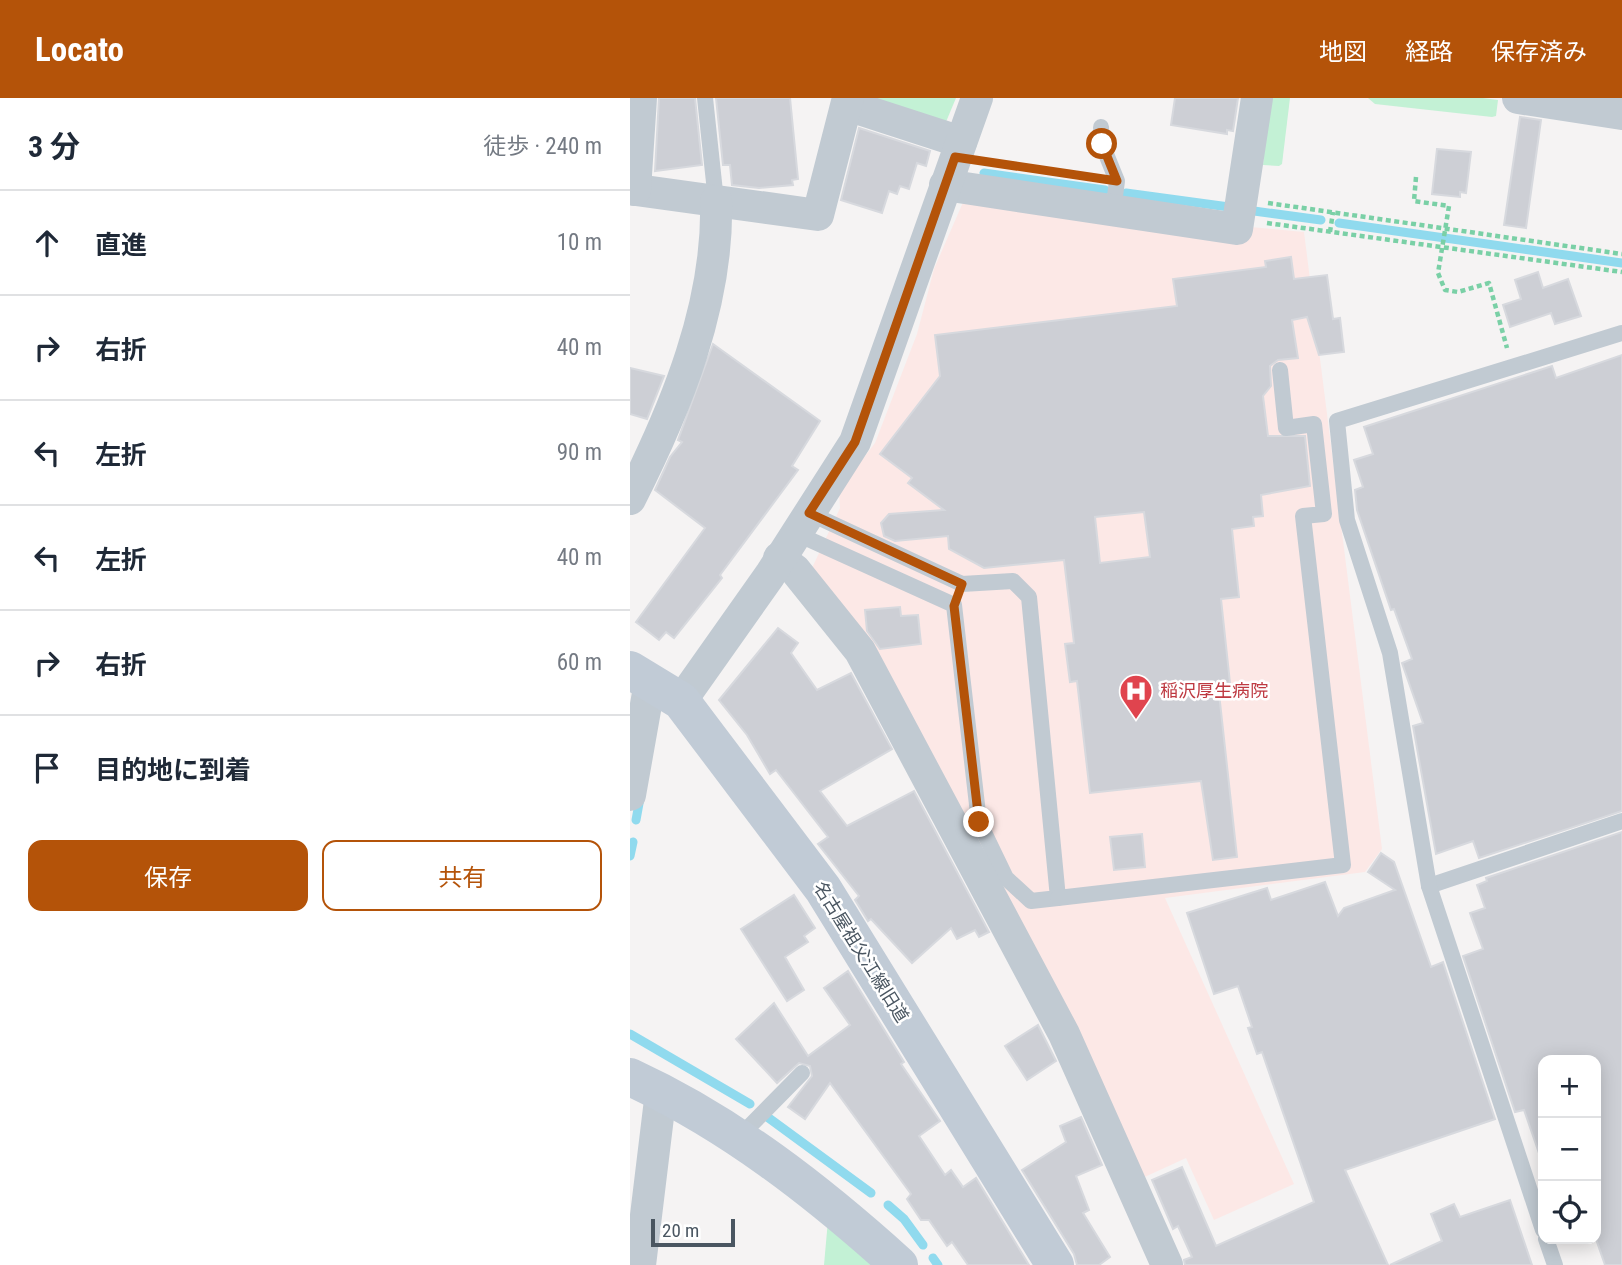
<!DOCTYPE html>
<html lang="ja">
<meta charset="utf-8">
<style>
body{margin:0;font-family:"Roboto Condensed","Noto Sans JP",sans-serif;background:#f6f6f7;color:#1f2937}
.controls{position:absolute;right:21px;bottom:21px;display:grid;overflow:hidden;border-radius:14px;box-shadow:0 4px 18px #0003}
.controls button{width:63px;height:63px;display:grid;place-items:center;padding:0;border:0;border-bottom:2px solid #e0e1e3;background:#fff;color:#1f2937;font:35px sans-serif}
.scale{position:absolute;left:21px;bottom:18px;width:84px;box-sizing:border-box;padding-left:7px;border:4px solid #4a5661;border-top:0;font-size:19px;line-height:24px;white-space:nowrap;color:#4a5661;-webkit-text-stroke:5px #fff;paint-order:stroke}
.stop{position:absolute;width:21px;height:21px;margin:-16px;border:5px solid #b45309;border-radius:50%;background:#fff}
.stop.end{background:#b45309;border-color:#fff;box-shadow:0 2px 7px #0008}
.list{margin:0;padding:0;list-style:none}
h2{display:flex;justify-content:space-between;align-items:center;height:91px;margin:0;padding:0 28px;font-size:30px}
h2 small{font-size:23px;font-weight:400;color:#747a83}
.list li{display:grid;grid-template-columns:46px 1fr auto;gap:21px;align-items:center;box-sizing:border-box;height:105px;padding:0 28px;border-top:2px solid #e0e1e3}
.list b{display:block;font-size:26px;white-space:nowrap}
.list em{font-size:23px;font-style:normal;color:#747a83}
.actions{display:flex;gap:14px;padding:21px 28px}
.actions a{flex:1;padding:16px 0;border:2px solid #b45309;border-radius:14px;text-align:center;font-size:24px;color:#b45309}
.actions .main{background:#b45309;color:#fff}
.icon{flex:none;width:38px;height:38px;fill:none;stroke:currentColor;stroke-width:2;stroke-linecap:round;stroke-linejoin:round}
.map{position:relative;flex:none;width:992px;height:1167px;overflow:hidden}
header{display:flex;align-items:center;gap:42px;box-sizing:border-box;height:98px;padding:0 35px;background:#b45309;color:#fff}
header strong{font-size:33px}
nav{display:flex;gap:38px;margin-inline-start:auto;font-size:24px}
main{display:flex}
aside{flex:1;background:#fff}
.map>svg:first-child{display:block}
.medical{fill:#fce8e6}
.green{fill:#c3f1d5}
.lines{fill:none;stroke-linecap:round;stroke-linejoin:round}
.stream{stroke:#90daee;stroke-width:9}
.building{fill:#cdcfd5;stroke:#d7d9de;stroke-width:2;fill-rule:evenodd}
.path{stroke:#7ad0a6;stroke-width:4.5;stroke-dasharray:5 3.5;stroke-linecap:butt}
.lane{stroke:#c1cad2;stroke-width:16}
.street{stroke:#c1cad2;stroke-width:32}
.secondary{stroke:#c1cbd6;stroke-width:38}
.route{stroke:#b45309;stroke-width:9}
.labels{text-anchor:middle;stroke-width:5;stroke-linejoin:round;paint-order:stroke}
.health-label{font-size:18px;fill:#be3a42;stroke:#fff;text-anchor:start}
.street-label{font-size:18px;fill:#4a5661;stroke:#fff}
</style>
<header>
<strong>Locato</strong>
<nav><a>地図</a><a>経路</a><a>保存済み</a></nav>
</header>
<main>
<aside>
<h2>3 分<small>徒歩 · 240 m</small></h2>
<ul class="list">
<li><svg class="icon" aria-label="ahead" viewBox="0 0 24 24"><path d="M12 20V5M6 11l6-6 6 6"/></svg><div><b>直進</b></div><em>10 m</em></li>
<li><svg class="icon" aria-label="right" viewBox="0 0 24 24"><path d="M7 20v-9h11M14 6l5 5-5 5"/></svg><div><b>右折</b></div><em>40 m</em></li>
<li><svg class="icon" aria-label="left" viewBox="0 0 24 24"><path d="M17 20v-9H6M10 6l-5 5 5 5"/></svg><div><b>左折</b></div><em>90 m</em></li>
<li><svg class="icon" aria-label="left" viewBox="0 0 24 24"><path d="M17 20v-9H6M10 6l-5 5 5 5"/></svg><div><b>左折</b></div><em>40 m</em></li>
<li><svg class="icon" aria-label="right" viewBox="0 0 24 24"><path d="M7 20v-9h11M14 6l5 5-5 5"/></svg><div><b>右折</b></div><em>60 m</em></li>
<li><svg class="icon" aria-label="arrive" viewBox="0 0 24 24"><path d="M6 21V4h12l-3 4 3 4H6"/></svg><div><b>目的地に到着</b></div></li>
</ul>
<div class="actions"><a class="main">保存</a><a>共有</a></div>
</aside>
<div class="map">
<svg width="992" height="1167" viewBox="0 0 992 1167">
<rect width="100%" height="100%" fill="#f5f3f3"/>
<polygon class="medical" points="334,102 674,134 752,751 735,774 535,800 664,1086 584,1122 556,1060 506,1083 182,470 210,410 209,392 245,345 287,236 304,171"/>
<g class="green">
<polygon points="227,0 326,0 313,31"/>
<polygon points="639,0 660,0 652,66 649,68 633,67"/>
<polygon points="738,0 853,0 868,2 866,18 862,19 745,6"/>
<polygon points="198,1122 246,1167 194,1167"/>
</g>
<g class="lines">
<g class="stream">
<polyline points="354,75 475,92"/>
<polyline points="496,95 599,109"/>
<polyline points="624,113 691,122"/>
<polyline points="709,125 992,165"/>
<polyline points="6,722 10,700"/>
<polyline points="0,758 3,744"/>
<polyline points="0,936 120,1006"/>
<polyline points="136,1018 241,1095"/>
<polyline points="258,1107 274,1121 293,1147"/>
<polyline points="303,1160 308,1167"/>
</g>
</g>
<g class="building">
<polygon points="29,0 65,0 72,67 25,73"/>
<polygon points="86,0 160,0 168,81 162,82 163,87 129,90 102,87 100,67 93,67"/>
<polygon points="545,0 608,0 603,33 597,32 597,36 541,27"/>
<polygon points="890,19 911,22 896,130 874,127"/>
<polygon points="229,30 300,53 296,68 287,65 279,91 270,88 267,96 259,93 252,115 211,102"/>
<polygon points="807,51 841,54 836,95 830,94 830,99 802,96"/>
<path d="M661 159 664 181 697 177 703 221 710 220 714 254 689 257 677 219 662 222 668 260 648 262 640 268 641 288 633 298 638 338H675L680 388 631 397 633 418 623 419 624 428 602 431 609 499 591 501 600 585 588 586 607 759 583 762 571 683 460 695 447 583 440 584 435 546 444 545 434 462 354 470 319 451 318 438 265 443 254 438 251 425 259 416 314 412 278 385 282 380 250 356 310 278 305 237 547 208 543 181 636 169 635 163ZM514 414 520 459 470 465 465 419Z"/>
<polygon points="908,174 913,190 938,181 951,218 925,226 921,215 880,229 873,207 891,201 885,182"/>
<polygon points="83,246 190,323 162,368 168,372 90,477 92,480 44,540 36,534 29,542 6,524 75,430 25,392 40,359 52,344 48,342"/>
<polygon points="992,257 992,713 849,760 843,743 806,756 783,628 793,625 772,565 782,561 764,511 761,512 727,412 725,392 733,389 724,362 743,356 734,329 922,268 926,280"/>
<polygon points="0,270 34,278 17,321 0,316"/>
<polygon points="270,509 271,518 288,517 291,546 250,551 237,533 235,512"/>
<polygon points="148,530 168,545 161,555 187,592 221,575 262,651 190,693 217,728 284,693 359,834 349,839 345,832 327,841 321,830 282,865 241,821 238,823 225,802 229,798 188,746 198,739 146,672 140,676 117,637 89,602"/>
<polygon points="992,734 992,1167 975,1167 966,1141 966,962 913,962 913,1057 910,1058 894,1012 885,1014 833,858 853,851 840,815 855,810 847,787 857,783 856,780"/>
<polygon points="512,736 515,769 484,772 480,739"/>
<polygon points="751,755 764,764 801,869 813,864 865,1021 715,1072 758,1167 555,1167 554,1162 562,1159 548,1128 543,1131 522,1082 552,1069 586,1148 684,1104 632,954 627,956 618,930 622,929 608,888 584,896 557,815 637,790 641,802 695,784 708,818 714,810 765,792 738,774"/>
<polygon points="164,797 185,830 174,838 178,844 155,859 174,892 157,903 111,831"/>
<polygon points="218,873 274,964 271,966 310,1023 289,1038 315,1077 321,1072 333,1089 346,1080 399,1167 338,1167 322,1144 317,1148 299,1122 291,1122 277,1101 281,1096 200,985 175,1021 158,1009 182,978 180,968 169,965 147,985 106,941 144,905 178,958 220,927 194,890"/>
<polygon points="408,927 426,963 397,982 375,948"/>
<polygon points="451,1019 472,1067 446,1078 459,1112 453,1115 480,1159 469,1167 447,1167 444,1156 392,1072 436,1044 430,1028"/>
<polygon points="880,1102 902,1167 760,1167 812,1143 801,1116 824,1106 830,1119"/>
</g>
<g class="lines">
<g class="path">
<polyline points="786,79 784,103 819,108 808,175 815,192 828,194 859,185 877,250"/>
<polyline points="638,105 992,156"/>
<polyline points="637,125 992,174"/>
<polyline points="700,134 703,114"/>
</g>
<g class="lane">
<polyline points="75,0 86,103"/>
<polyline points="471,29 472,46 487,83 483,113"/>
<polyline points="165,435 324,507 349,724 376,780 401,803 428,800 399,499 383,483 332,486 179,415"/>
<polyline points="799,788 992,723"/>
<polyline points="428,800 713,767 673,418 694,416 684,326 656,330 650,272"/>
<polyline points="109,1039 172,975"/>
<polyline points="913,1132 799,788 760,555 717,422 707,323 992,235"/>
<polyline points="916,1141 925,1167"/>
</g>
<g class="street">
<polyline points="888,0 992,16"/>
<polyline points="217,7 331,44"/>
<polyline points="315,87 607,131 627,0"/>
<polyline points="0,91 188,117 218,0"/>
<polyline points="5,92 11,0"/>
<path d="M0 401C46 310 89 206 86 103"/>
<polyline points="149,460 165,472 230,553 434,936 537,1167"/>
<polyline points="51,603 140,477 225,344 347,0"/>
<polyline points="0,697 20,584"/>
<polyline points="10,1167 31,994"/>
</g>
<g class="secondary">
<polyline points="0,572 51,603 193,791 425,1167"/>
<path d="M0 979C100 1025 187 1093 269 1167"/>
</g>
</g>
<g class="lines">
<polyline class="route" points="349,724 324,508 332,486 179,415 225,344 325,59 487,83 472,46"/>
</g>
<defs>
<symbol id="hospital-pin" viewBox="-11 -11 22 30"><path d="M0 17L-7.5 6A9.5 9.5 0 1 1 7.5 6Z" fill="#e0444e" stroke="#fff"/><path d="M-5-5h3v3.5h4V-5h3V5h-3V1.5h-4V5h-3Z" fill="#fff"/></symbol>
</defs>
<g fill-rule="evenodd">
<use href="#hospital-pin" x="487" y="574" width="38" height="52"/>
</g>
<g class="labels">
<g class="health-label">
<text x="530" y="599">稲沢厚生病院</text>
</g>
<g class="street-label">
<text transform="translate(231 854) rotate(58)" y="6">名古屋祖父江線旧道</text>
</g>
</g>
</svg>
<div class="controls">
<button>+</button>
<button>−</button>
<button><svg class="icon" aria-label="locate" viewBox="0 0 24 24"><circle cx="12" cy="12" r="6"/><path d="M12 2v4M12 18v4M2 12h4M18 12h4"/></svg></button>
</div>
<div class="scale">20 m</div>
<div class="stop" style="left:472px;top:46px"></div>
<div class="stop end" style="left:349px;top:724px"></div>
</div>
</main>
